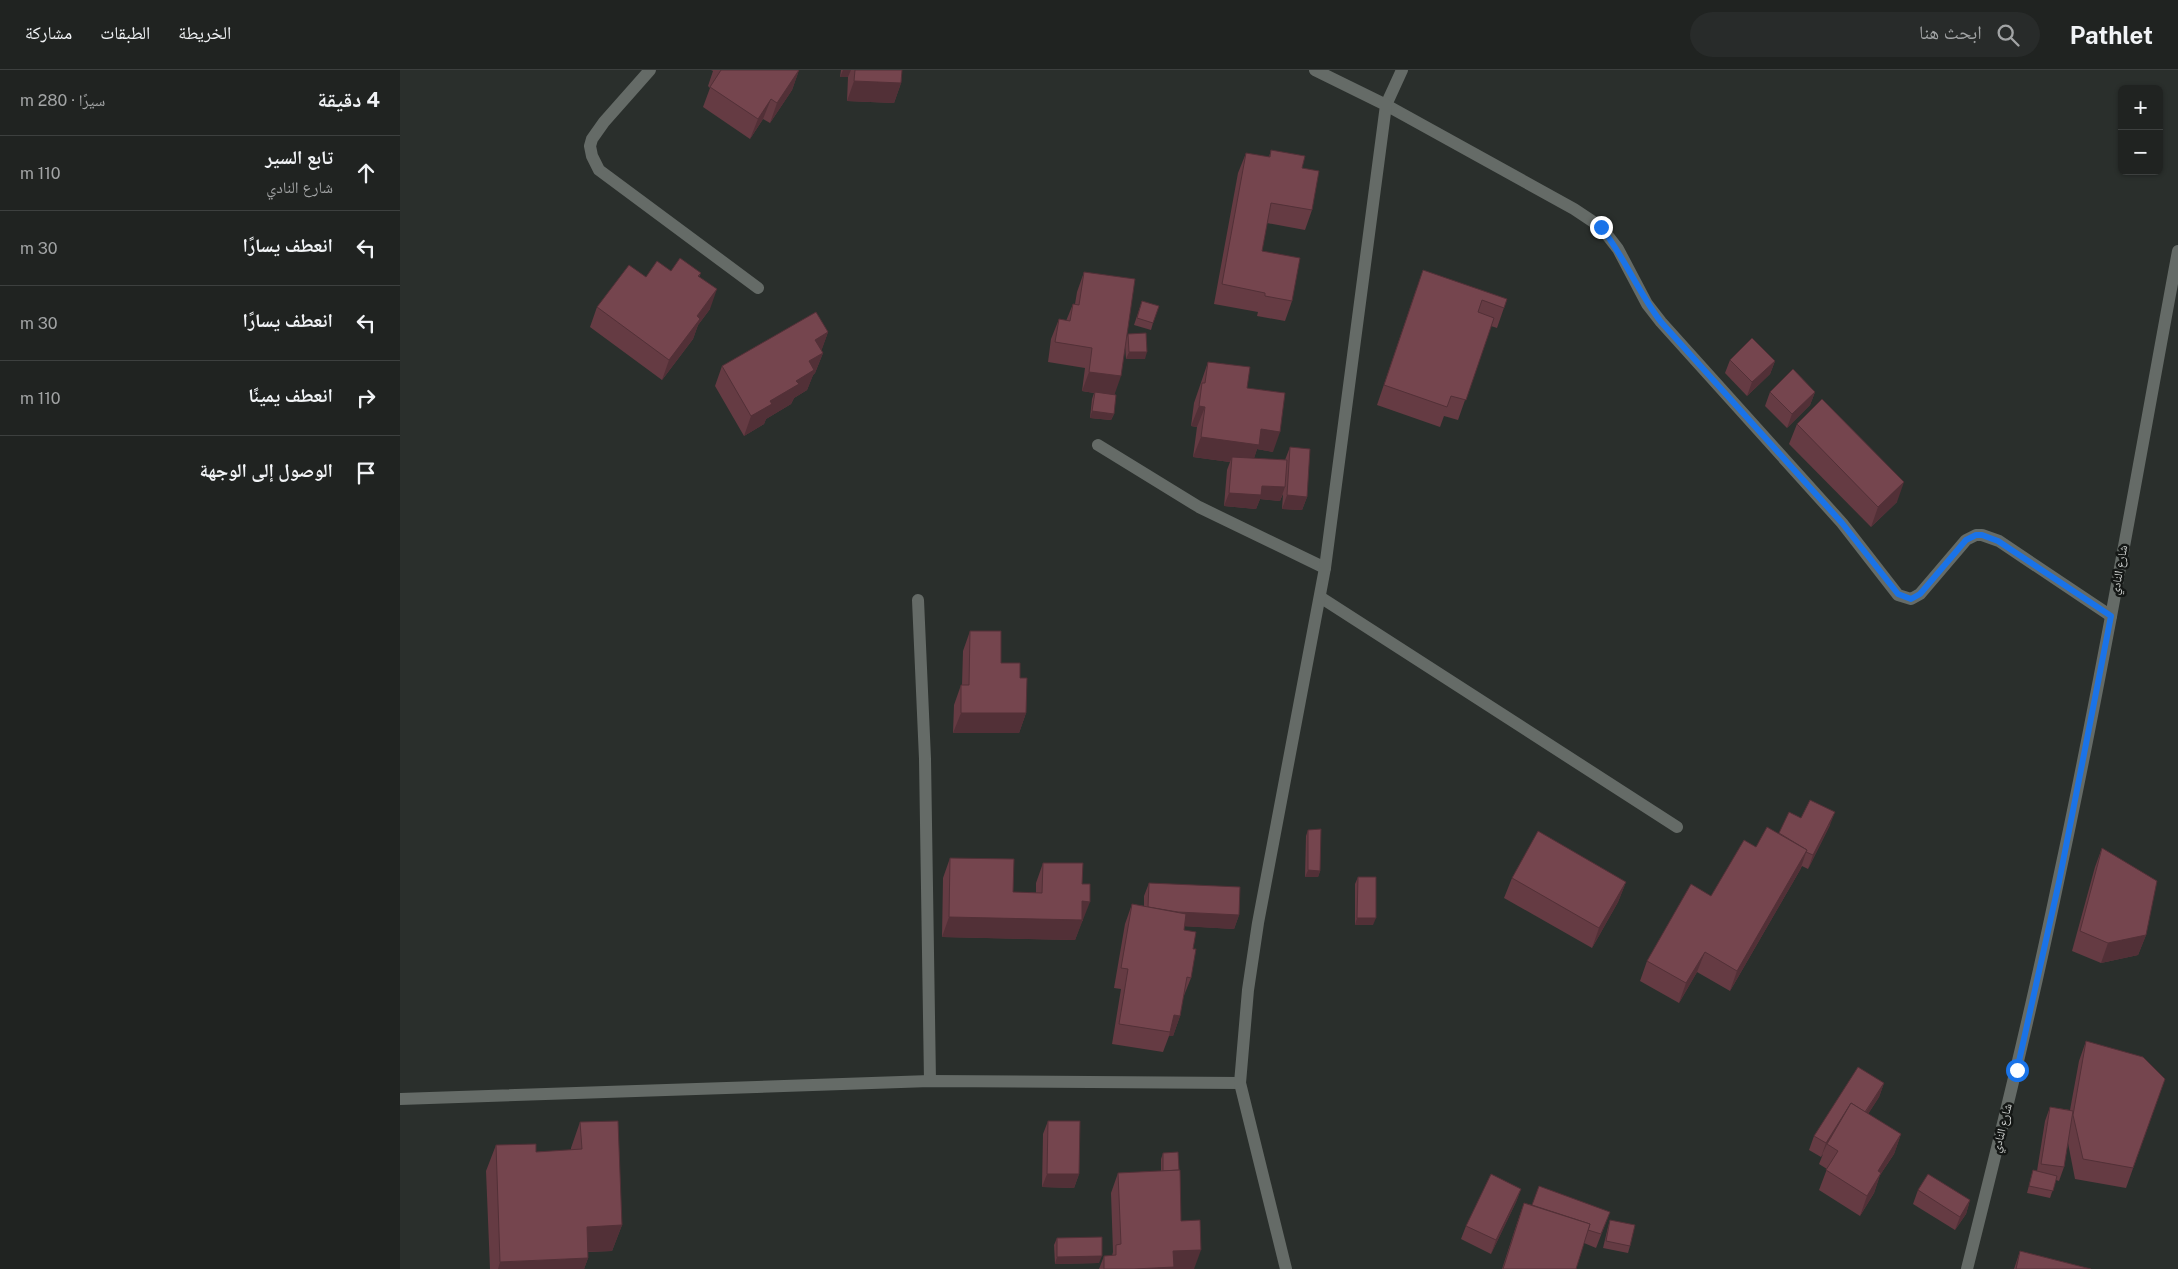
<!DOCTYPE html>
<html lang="ar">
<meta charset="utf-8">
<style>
body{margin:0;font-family:"Public Sans","Noto Naskh Arabic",sans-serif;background:#282b2a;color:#f1f3f6;direction:rtl}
.controls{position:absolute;right:15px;top:15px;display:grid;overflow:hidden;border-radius:8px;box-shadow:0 1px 4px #0004}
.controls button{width:45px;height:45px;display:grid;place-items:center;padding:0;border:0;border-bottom:1px solid #3d403f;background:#202321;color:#f1f3f6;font:25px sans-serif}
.stop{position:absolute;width:15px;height:15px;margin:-11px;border:4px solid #1a73e8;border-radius:50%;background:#fff}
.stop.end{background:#1a73e8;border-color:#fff;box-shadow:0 1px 5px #0008}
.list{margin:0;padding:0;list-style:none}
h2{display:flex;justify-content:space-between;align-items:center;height:65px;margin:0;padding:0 20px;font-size:21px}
h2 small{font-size:16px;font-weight:400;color:#a2a4a5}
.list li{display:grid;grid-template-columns:32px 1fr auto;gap:15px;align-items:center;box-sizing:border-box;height:75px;padding:0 20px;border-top:1px solid #3d403f}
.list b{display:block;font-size:19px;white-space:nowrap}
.list p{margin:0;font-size:16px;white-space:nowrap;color:#a2a4a5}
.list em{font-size:16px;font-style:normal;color:#a2a4a5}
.icon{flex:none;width:28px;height:28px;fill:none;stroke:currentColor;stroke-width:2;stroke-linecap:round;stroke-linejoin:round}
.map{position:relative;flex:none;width:1778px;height:1199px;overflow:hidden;direction:ltr}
header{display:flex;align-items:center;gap:30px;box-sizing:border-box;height:70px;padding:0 25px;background:#202321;border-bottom:1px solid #3d403f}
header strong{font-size:24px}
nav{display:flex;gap:28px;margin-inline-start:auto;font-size:18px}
.search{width:350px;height:45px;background:#282b2a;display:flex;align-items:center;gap:12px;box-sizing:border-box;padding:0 18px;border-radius:28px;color:#a2a4a5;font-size:19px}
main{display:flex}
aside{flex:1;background:#202321}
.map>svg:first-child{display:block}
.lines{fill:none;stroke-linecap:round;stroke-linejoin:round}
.minor{stroke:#656b67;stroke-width:12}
.wall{fill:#653b43}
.shaded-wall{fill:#523037}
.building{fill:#75454e;stroke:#523037}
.route{stroke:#1a73e8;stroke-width:6}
.labels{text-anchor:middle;stroke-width:5;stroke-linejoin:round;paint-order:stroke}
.street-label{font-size:12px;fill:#d1d4d2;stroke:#141715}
</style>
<header>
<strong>Pathlet</strong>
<div class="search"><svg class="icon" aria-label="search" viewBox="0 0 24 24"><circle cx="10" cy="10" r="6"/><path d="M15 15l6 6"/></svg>ابحث هنا</div>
<nav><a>الخريطة</a><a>الطبقات</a><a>مشاركة</a></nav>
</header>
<main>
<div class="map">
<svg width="1778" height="1199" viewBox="0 0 1778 1199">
<rect width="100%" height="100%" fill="#2a2f2c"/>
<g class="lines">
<g class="minor">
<polyline points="250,0 204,52 192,69 190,76 192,86 199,100 358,218"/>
<polyline points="1002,0 986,35 1174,139 1201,157 1218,179 1247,234 1261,252 1442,453 1498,525 1511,529 1520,524 1566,470 1576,465 1582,465 1599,471 1711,546"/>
<polyline points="698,375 799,437 925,498"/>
<polyline points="920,527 1277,757"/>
<polyline points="518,530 525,689 530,1011"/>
<polyline points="0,1029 530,1011 840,1013"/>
<polyline points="886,1199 840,1013 848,920 858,853 925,498 986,35 915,0"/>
<path d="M1567 1199C1599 1071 1631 942 1658 812 1703 603 1739 391 1778 181"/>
</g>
</g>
<g class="wall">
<polygon points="311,0 399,0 392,20 370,53 363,49 350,69 303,37 310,18 308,16 313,1"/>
<polygon points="441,0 502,0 501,13 494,33 447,31 448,7 440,7"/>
<polygon points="871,80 902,98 912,140 905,160 867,153 862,181 892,231 885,251 857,246 858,242 814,234 838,103 846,83 869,87"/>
<polygon points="271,201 301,203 299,207 310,239 298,255 293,269 262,310 190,257 197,237 246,207"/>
<polygon points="684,202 727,267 728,264 745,289 726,289 725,275 714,325 714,344 711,350 690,348 692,329 694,323 682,321 685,298 648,292 651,269 659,249 666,251 673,234 675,234 677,222"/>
<polygon points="1016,220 1107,229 1097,258 1091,256 1058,350 1044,346 1040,357 977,335"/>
<polygon points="742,231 753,253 751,260 734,255"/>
<polygon points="428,262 421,281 423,283 415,303 413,305 407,320 394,328 391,334 366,349 364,354 344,366 315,316 322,296"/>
<polygon points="1330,290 1375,291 1370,304 1347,326 1325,303"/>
<polygon points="808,292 847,318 873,382 857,379 854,388 885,390 890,377 907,427 902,440 882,439 883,424 880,431 860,429 856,439 824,436 827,400 830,392 793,387 797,357 791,356 794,333"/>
<polygon points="1370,322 1415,322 1410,335 1387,358 1365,336"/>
<polygon points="1397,354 1497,432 1471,457 1389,374"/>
<polygon points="570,561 601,593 620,608 626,643 619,663 553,663 554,635 561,615 562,615 563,581"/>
<polygon points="1401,748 1430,755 1408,799 1402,796 1400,800 1330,921 1297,902 1279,933 1240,911 1247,891 1311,826 1356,777 1379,763"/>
<polygon points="908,760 920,801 918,807 905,807 906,766"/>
<polygon points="1702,778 1746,865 1738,885 1701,893 1672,881 1695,797"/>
<polygon points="550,788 613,822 636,823 636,813 643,793 682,814 683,851 682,851 675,870 542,867 543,808"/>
<polygon points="958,807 973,855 955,855 955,814"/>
<polygon points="1112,808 1226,812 1218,832 1192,878 1104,828"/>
<polygon points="749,813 839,845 834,859 784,856 784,860 793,879 791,908 783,928 780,946 773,966 769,966 763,982 712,974 721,919 714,918 725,854 732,834 744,836 744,826"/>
<polygon points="1686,971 1765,1009 1726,1118 1675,1109 1668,1073 1664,1097 1659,1111 1656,1110 1650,1128 1627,1123 1633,1100 1637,1101 1645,1051 1650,1037 1670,1040 1679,991"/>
<polygon points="1484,1013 1479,1027 1468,1044 1501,1064 1494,1084 1480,1105 1474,1123 1460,1146 1419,1120 1427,1099 1419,1094 1423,1084 1421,1087 1409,1080 1414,1066"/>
<polygon points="648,1051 679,1104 674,1118 642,1117 643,1064"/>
<polygon points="180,1052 222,1155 212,1181 188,1182 188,1188 184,1199 90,1199 86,1101 96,1075 136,1082 171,1080 171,1078"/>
<polygon points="763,1083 779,1100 781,1151 794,1199 699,1199 704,1186 712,1186 713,1182 711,1123 718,1103 761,1101 761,1089"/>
<polygon points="1121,1119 1116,1132 1091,1184 1061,1169 1066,1156"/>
<polygon points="1518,1120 1570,1130 1566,1144 1555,1160 1513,1134"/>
<polygon points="1124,1133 1132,1135 1210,1142 1196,1178 1184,1173 1176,1199 1102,1199 1117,1153"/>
<polygon points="1210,1150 1230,1176 1228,1183 1203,1178 1208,1157"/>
<polygon points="657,1168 699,1193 655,1194 654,1175"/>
<polygon points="1620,1181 1691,1199 1614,1199"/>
</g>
<g class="shaded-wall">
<polygon points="399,0 392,20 370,53 377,33"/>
<polygon points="443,0 451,0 448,7 440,7"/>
<polygon points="454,11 501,13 494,33 447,31"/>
<polygon points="371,29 363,49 350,69 358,49"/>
<polygon points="317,219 310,239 298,255 293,269 262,310 269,290 297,246"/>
<polygon points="428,262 421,282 415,270"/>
<polygon points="729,282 747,282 745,289 726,289"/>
<polygon points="423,283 415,303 413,305 407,320 394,328 391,334 366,349 364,354 344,366 351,346 396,311 409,291"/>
<polygon points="1375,291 1370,304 1347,326 1352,312"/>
<polygon points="689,302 721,306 714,326 682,321"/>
<polygon points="1415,322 1410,335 1387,358 1392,344"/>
<polygon points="799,336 805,337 797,357 791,356"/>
<polygon points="692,341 714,344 711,350 690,348"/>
<polygon points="861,359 880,362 873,382 857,379 852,395 832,387 830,392 793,387 801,367"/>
<polygon points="1504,412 1497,432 1471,457 1478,437"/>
<polygon points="862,416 885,417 880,431 860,429 856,439 824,436 829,423"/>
<polygon points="887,425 907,427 902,440 882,439"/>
<polygon points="561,643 626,643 619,663 553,663"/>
<polygon points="1435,742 1430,755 1408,799 1413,785"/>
<polygon points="1407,780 1400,800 1330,921 1337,901"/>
<polygon points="908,800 920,801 918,807 905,807"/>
<polygon points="1226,812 1218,832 1192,878 1199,858"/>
<polygon points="682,831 690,832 675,870 542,867 549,847"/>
<polygon points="748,841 839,845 834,859 743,854"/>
<polygon points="957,848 976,848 973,855 955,855"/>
<polygon points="1746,865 1738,885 1701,893 1708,873"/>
<polygon points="1305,882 1297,902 1279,933 1286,913"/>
<polygon points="774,945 780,946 773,966 769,966"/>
<polygon points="1484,1013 1479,1027 1459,1058 1464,1045"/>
<polygon points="1450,1036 1427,1074 1421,1087 1426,1073"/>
<polygon points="1501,1064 1494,1084 1480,1105 1474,1123 1460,1146 1467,1126 1478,1101"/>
<polygon points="647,1104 679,1104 674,1118 642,1117"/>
<polygon points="1121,1119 1116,1132 1091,1184 1096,1170"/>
<polygon points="1570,1130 1566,1144 1555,1160 1560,1147"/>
<polygon points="222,1155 212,1181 178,1182 187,1157"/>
<polygon points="801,1180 794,1199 734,1199 773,1181"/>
<polygon points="702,1186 699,1193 655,1194 657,1187"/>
<polygon points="188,1188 184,1199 98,1199 100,1192"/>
</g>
<g class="building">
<polygon points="321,0 399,0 377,33 371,29 358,49 310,17"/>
<polygon points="455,0 502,0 501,13 454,11"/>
<polygon points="871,80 905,86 902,98 919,101 912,140 871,133 862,181 900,188 892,231 865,226 865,223 822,214 846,83 870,87"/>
<polygon points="280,188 301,203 298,206 317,219 297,246 300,249 269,290 197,237 229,195 246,207 257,191 271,201"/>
<polygon points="1023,200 1107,229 1104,238 1082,230 1078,242 1094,248 1066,330 1051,326 1047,337 984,315"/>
<polygon points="684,202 735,209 721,306 689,302 692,278 655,272 659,249 670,251 673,234 679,235"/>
<polygon points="742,231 759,236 753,253 737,248"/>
<polygon points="416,242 428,262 415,270 423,283 409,291 414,300 396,311 399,314 370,331 372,334 351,346 322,296"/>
<polygon points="746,263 747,282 729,282 728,264"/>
<polygon points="1352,268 1375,291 1352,312 1330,290"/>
<polygon points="808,292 850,297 847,318 885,323 880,362 861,359 859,375 801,367 805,337 799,336 802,313 805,313"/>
<polygon points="1393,299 1415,322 1392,344 1370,322"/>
<polygon points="695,322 716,325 714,344 692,341"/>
<polygon points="1422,329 1504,412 1478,437 1397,354"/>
<polygon points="890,377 910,379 907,427 887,425"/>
<polygon points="832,387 887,390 885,417 862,416 861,425 829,423"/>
<polygon points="570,561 601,561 601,593 620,593 620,608 627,608 626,643 561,643 561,615 569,615"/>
<polygon points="1410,730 1435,742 1413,785 1406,782 1407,780 1379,763 1389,742 1401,748"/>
<polygon points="1367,757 1407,780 1337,901 1305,882 1286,913 1247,891 1291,814 1311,826 1344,770 1356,777"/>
<polygon points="921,759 920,801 908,800 908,760"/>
<polygon points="1138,761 1226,812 1199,858 1112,808"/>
<polygon points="1702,778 1757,811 1746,865 1708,873 1680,861"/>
<polygon points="550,788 614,789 613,822 642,823 643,793 683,793 682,814 690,814 690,832 682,831 682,850 549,847"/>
<polygon points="958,807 976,807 976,848 957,848"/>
<polygon points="749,813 840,817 839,845 778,842 748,837"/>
<polygon points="732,834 786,844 784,860 796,862 793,879 796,879 791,908 787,907 780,946 774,945 770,962 719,954 728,899 721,898"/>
<polygon points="1686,971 1743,987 1765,1009 1733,1098 1683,1089 1673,1045"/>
<polygon points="1458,997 1484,1013 1465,1042 1451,1033 1426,1073 1414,1066"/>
<polygon points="1451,1033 1501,1064 1478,1101 1481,1103 1467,1126 1426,1100 1438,1081 1427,1074"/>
<polygon points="1650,1037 1673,1041 1664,1097 1641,1094"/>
<polygon points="218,1051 222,1155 187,1157 188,1188 100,1192 96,1075 136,1074 136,1082 182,1079 180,1052"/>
<polygon points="648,1051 680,1051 679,1104 647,1104"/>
<polygon points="778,1082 779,1100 763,1101 763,1083"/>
<polygon points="780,1100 781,1151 800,1150 801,1180 773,1181 774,1197 734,1199 704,1199 704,1186 716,1185 716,1175 721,1174 718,1103"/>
<polygon points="1633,1100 1657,1106 1653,1121 1629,1116"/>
<polygon points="1091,1104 1121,1119 1096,1170 1066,1156"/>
<polygon points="1528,1104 1570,1130 1560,1147 1518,1120"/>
<polygon points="1139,1116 1210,1142 1201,1164 1188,1160 1190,1154 1132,1135"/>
<polygon points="1124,1133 1190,1154 1176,1199 1103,1199"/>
<polygon points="1210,1150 1235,1155 1230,1176 1206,1171"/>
<polygon points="702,1167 702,1186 657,1187 657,1168"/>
<polygon points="1620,1181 1691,1199 1616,1199"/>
</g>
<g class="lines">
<path class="route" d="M1201 157C1225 188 1238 222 1261 252L1442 453 1498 524 1511 529 1520 524 1566 470 1576 465H1582L1598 471 1711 546 1659 812 1617 1000"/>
</g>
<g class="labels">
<g class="street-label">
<text transform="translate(1719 500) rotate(-80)" y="4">شارع النادي</text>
<text transform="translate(1602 1058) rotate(-76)" y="4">شارع النادي</text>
</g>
</g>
</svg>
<div class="controls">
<button>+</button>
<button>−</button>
</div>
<div class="stop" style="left:1617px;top:1000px"></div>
<div class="stop end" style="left:1201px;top:157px"></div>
</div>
<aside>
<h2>4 دقيقة<small>سيرًا · 280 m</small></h2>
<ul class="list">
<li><svg class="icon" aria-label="ahead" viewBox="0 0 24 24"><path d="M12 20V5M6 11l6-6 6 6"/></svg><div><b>تابع السير</b><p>شارع النادي</p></div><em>110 m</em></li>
<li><svg class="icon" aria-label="left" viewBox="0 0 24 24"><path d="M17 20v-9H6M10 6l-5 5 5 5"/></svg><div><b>انعطف يسارًا</b></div><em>30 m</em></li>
<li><svg class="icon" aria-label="left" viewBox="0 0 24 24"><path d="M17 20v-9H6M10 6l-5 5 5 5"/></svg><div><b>انعطف يسارًا</b></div><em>30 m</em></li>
<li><svg class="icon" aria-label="right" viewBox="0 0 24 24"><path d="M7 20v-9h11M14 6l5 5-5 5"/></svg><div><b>انعطف يمينًا</b></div><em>110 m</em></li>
<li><svg class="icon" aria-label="arrive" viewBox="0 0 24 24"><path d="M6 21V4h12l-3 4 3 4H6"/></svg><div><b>الوصول إلى الوجهة</b></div></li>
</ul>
</aside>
</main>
